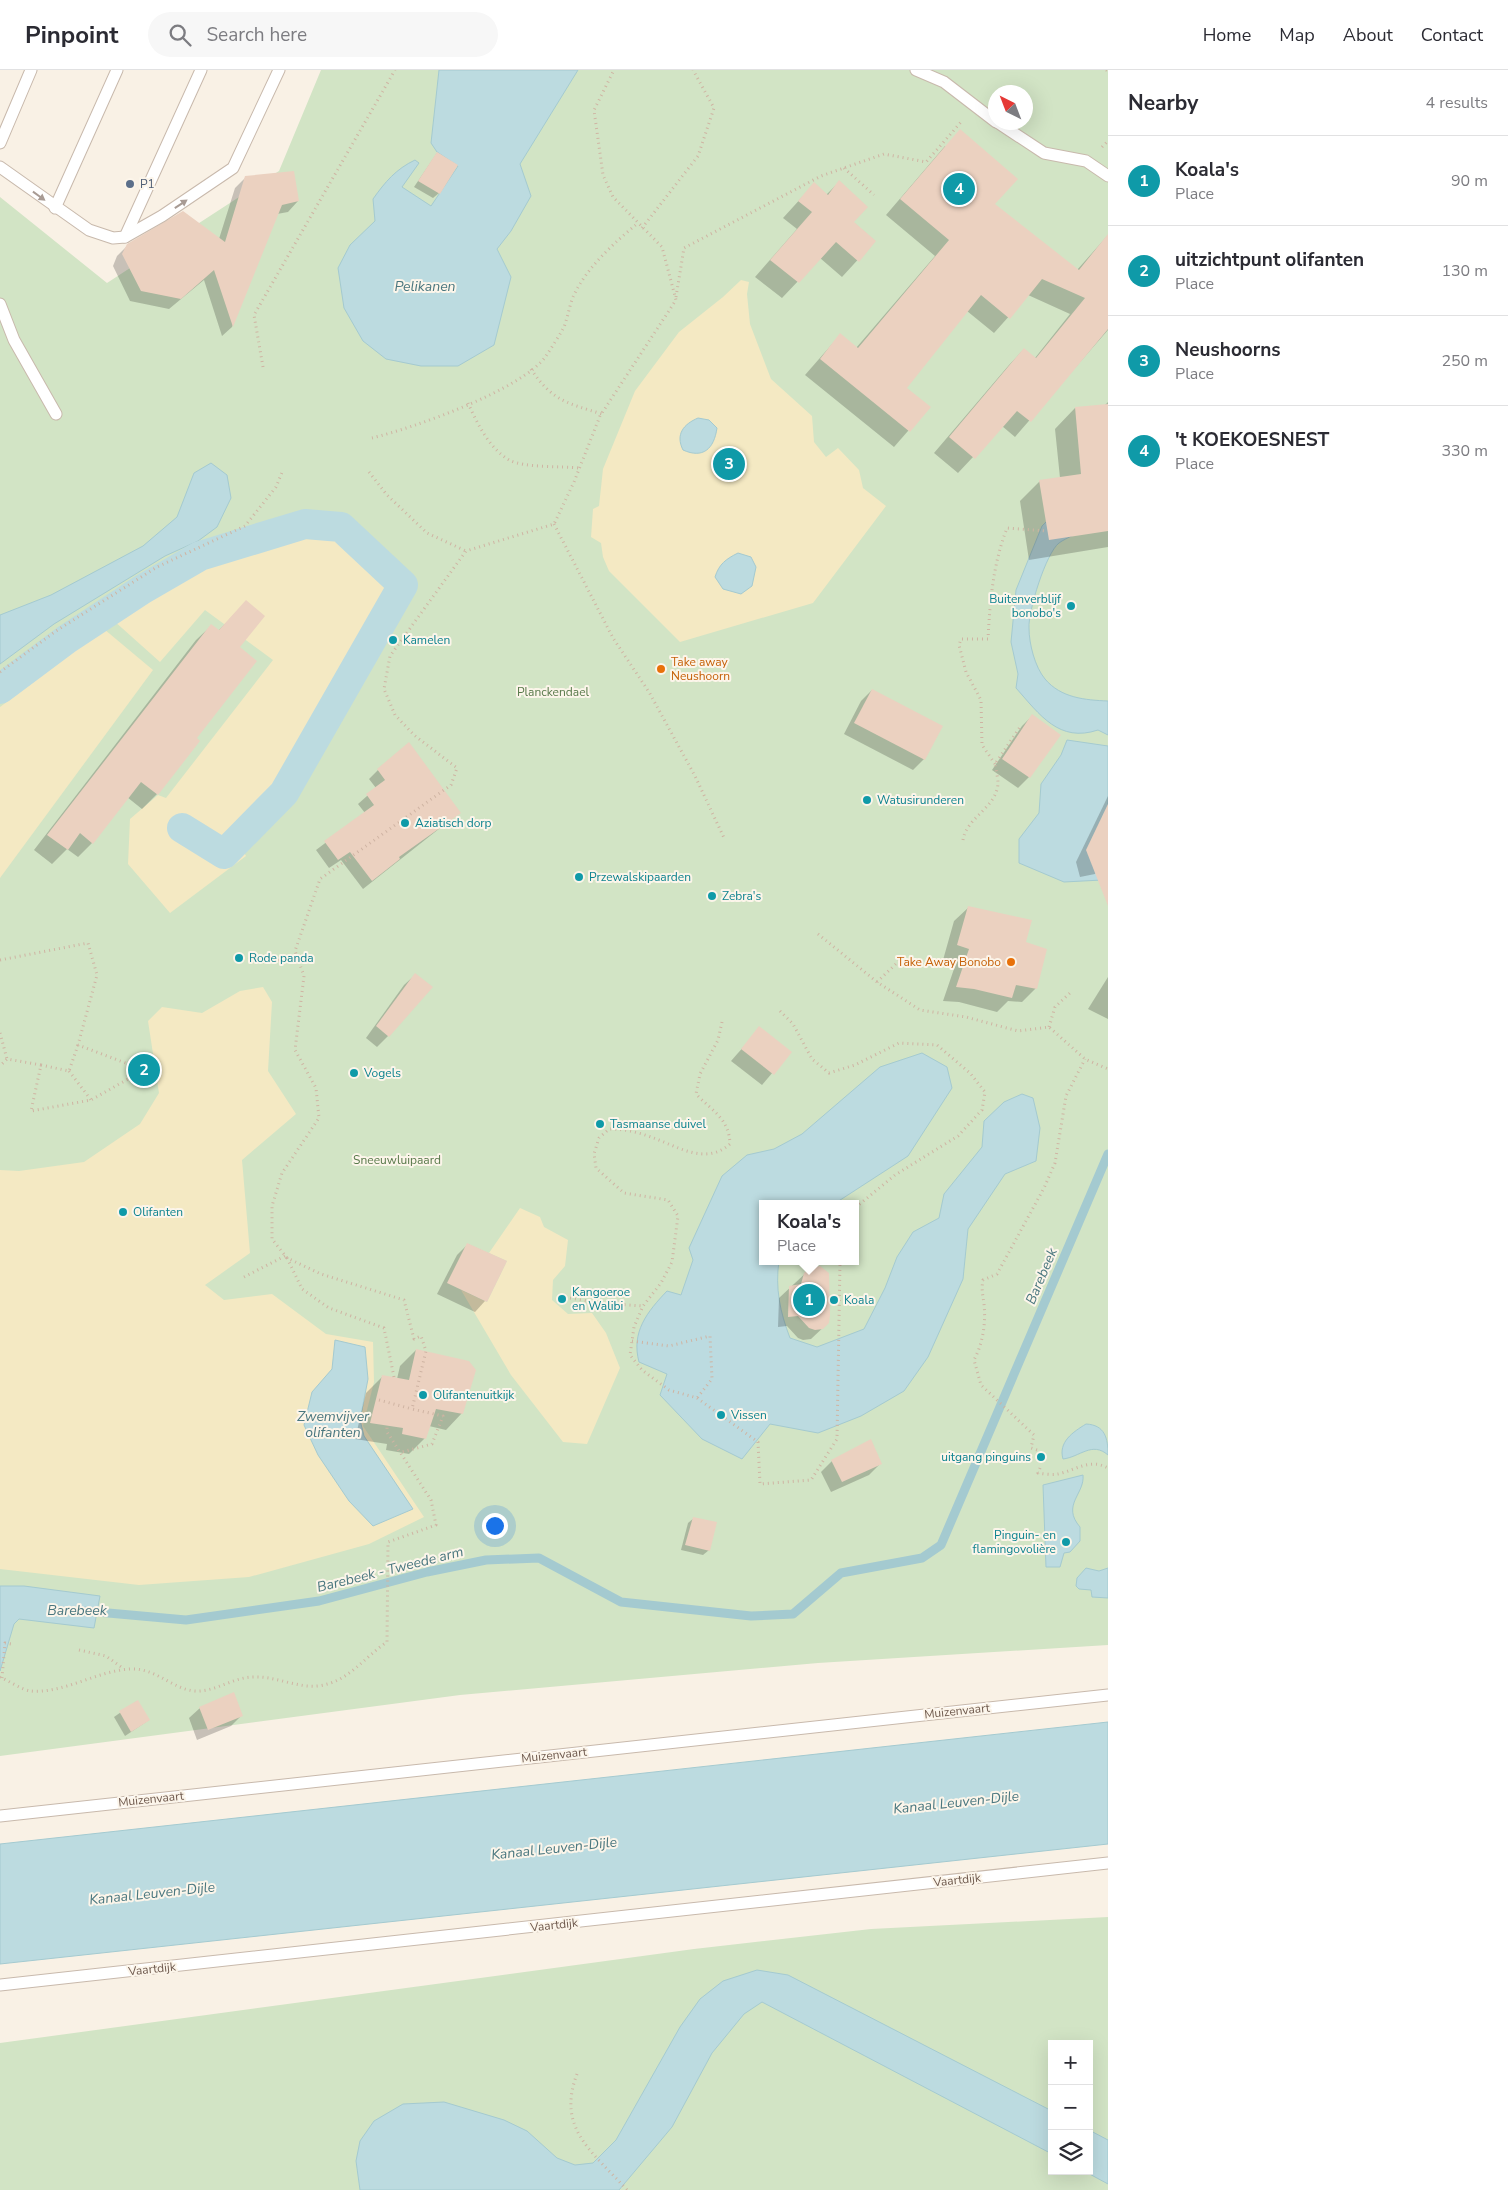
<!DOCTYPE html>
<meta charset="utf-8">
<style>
body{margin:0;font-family:"Nunito Sans",sans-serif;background:#f7f7f7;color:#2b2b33}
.controls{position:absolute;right:15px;bottom:15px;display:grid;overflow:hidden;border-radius:0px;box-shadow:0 5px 20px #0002}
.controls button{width:45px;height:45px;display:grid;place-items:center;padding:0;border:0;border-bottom:1px solid #e1e1e2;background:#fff;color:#2b2b33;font:25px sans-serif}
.compass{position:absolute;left:988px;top:15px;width:45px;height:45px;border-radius:50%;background:#fff;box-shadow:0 5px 20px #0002;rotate:318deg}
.you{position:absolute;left:494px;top:1455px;width:18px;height:18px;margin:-12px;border:4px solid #fff;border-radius:50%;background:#1a73e8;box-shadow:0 0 0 8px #1a73e833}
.badge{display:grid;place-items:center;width:32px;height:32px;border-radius:50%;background:#111827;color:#fff;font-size:16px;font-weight:700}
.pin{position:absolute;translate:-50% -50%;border:2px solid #fff;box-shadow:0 1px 5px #0006}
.popup{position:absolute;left:759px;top:1130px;width:100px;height:65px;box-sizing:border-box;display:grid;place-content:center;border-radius:0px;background:#fff;filter:drop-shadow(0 1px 4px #0005);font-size:16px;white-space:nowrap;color:#7c7c81}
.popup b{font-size:19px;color:#2b2b33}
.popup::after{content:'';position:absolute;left:50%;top:100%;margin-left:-10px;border:10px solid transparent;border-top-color:#fff}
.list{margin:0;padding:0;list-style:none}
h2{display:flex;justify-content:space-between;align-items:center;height:65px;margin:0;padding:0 20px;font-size:21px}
h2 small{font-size:16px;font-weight:400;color:#7c7c81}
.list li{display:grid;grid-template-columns:32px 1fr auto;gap:15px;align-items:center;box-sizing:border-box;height:90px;padding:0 20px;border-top:1px solid #e1e1e2}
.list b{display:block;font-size:19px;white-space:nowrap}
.list p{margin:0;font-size:16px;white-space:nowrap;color:#7c7c81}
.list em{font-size:16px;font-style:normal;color:#7c7c81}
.icon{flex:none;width:28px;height:28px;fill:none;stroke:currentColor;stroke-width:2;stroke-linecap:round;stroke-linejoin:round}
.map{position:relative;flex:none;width:1108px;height:2120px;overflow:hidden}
header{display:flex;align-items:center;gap:30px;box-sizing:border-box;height:70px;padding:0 25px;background:#fff;border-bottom:1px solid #e1e1e2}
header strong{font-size:24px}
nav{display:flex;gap:28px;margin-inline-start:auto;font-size:18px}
.search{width:350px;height:45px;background:#f7f7f7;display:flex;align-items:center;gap:12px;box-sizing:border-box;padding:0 18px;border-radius:28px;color:#7c7c81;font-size:19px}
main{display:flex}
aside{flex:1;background:#fff}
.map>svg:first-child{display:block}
.green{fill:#d2e4c5;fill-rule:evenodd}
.sand{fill:#f4e9c3}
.water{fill:#bcdbe0;stroke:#a4cad0}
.shadow{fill:#0003}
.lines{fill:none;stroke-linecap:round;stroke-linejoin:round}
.stream{stroke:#a4cad0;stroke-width:9}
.canal{stroke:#bcdbe0;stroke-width:30}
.building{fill:#ebd1c0}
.lane-casing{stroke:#c8b9ac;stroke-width:13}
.path{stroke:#cfb4a3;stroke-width:3;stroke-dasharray:1 4;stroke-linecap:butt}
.lane{stroke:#fff;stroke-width:11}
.oneway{fill:#a89b94}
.service-dot{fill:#5c6f8a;stroke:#fcf5ea;stroke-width:2}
.culture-dot{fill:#0f9aa8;stroke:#fcf5ea;stroke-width:2}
.food-dot{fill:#e8710a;stroke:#fcf5ea;stroke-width:2}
.labels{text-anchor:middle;stroke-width:4;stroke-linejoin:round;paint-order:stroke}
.service-label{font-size:12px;fill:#4e5e75;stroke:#fcf5ea;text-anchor:start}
.culture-label{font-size:12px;fill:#0d838f;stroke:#fcf5ea;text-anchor:start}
.food-label{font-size:12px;fill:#c56008;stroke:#fcf5ea;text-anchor:start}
.park-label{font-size:12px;fill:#58794a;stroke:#fcf5ea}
.street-label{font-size:12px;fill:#6e594d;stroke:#fcf5ea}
.water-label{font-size:14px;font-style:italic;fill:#4a777f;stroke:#fcf5ea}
</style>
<header>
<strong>Pinpoint</strong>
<div class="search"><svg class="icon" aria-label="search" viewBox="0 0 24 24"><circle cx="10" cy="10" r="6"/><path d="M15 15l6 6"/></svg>Search here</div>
<nav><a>Home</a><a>Map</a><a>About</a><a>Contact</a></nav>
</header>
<main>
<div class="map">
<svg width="1108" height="2120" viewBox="0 0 1108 2120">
<rect width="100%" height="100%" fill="#f9f1e5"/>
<g class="green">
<path d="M321 0H1108V1575L818 1593 460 1625 0 1686V127L107 213 279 101ZM996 22H1026V52H996ZM763 1134H855V1191H763Z"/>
<path d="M1108 1847V2120H0V1973L694 1879 871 1859ZM1052 1974H1089V2101H1052Z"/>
</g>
<g class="sand">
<polygon points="741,210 749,212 747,224 750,254 771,309 812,346 814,372 826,387 838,378 859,400 863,418 886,436 813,533 680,572 609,501 603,487 601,473 591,467 593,439 599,436 603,399 635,321 679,262 723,227"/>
<polygon points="306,464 335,467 391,519 329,632 269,733 235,766 246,786 170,843 128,794 130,749 158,725 166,728 273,590 205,540 160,592 113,550 199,499"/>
<polygon points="104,559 153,600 0,808 0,637"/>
<polygon points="263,917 272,932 268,1001 296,1044 242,1090 250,1183 205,1215 224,1230 272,1224 326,1264 373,1272 374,1312 363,1356 424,1447 369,1474 249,1507 139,1515 0,1499 0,1100 19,1101 84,1092 140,1054 159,1023 148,951 162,937 202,943 240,921"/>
<polygon points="520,1138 540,1147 544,1157 568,1170 565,1196 553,1210 552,1230 568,1244 592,1243 606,1263 620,1298 587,1374 563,1372 511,1305 461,1220 487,1232 507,1191 489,1183"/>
</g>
<g class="water">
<path d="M439 0H578L520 94 531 126 511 161 497 179 511 207 494 275 458 296H421L386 289 363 271 344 238 338 198 350 175 375 151 373 129C385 112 396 99 415 90L419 93 402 117 431 136 458 96 437 82 431 73Z"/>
<path d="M698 348 709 350 717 358C714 379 703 389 683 380 675 364 684 354 698 348Z"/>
<polygon points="211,393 227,405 231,428 217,457 198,471 165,486 54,554 0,594 0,545 51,525 143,476 177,447 194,403"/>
<path d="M1066 432 1073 465C1068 468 1063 470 1059 473 1046 483 1028 541 1029 558 1029 574 1035 597 1045 609 1061 628 1085 630 1108 631V665L1098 660C1059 673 1040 645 1016 618L1018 604 1011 572 1016 520 1042 456Z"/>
<path d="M738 483 751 487 756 497 752 516 741 524 723 519 715 507C719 494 726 489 738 483Z"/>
<polygon points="1067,670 1108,676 1108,798 1102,810 1064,812 1019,793 1019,769 1039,743 1041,714 1061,685"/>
<path d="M922 983 947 997 952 1018 908 1086 834 1134H763V1191H779C775 1218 780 1242 790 1268L817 1277 864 1259 885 1218 897 1187 913 1162 939 1148 944 1124 982 1077 984 1051 1004 1032 1022 1024 1033 1028 1040 1058 1036 1091 1005 1104 968 1159 963 1209 928 1287 904 1321 861 1346 818 1363 770 1354 742 1389 702 1369 660 1325 667 1304 639 1292C631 1262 647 1242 667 1221L681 1225 693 1190 689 1178 722 1106 747 1085 774 1079 802 1064 880 997Z"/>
<polygon points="335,1270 365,1277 368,1309 360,1350 364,1366 413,1439 373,1456 349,1431 318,1385 304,1355 312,1322 332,1299"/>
<path d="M1086 1354C1105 1355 1108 1368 1108 1385 1092 1371 1080 1387 1063 1389 1058 1372 1073 1362 1086 1354Z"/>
<path d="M1083 1405C1085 1424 1061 1435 1080 1457V1471L1070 1482 1064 1483 1060 1497H1046L1043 1415Z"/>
<polygon points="1086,1498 1099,1501 1108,1498 1108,1528 1092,1527 1091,1520 1079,1519 1076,1516 1077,1508"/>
<polygon points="0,1516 24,1516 100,1526 94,1558 19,1549 14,1554 0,1601"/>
<polygon points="1108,1652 1108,1774 0,1894 0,1774"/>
<polygon points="757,1900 788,1905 1052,2041 1052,2084 762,1932 744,1944 712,1983 672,2057 619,2120 360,2120 356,2091 360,2071 374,2051 403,2034 444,2032 504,2050 527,2061 557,2088 575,2095 593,2093 616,2070 680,1957 700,1929 723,1911"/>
<polygon points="1089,2060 1108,2070 1108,2114 1084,2101 1089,2101"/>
</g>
<g class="shadow">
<polygon points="945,76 993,134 1077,200 1108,165 1108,260 1015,367 1002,356 958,403 934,383 1009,295 1024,279 1035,288 1070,244 1028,225 994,263 967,241 906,318 929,337 894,377 805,305 840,265 856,278 935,186 886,145"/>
<polygon points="437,83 439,123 433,128 414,117"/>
<polygon points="246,107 298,131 288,142 277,144 232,257 222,266 204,210 169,239 130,231 113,196 117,186 128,175 219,169 235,118"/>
<polygon points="839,112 853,152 875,171 842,207 820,188 782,228 755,207 797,159 783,148 814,114 826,125"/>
<polygon points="1108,332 1108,477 1029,490 1020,431 1040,411 1060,408 1055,359 1075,338 1105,335"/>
<polygon points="246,532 238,577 195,668 157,724 142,739 127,727 92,773 78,787 67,779 52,794 34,780 196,570 211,556 218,561"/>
<polygon points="872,620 924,689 913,700 844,664 861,631"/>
<polygon points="1032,646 1059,665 1029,707 1018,718 992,700 1022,656"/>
<polygon points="378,700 459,743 363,819 341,790 329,798 316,780 365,743 358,734 376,718 369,709"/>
<polygon points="1108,726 1108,789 1095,804 1080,807 1076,792"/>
<polygon points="969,837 1025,872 1036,918 1022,932 1008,931 997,942 959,932 943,931 956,893 943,890 954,851"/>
<polygon points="415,905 388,966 377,977 366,968 404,915"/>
<polygon points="1108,907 1108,949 1088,939"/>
<polygon points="760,958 790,982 762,1015 731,991"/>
<polygon points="468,1174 505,1191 485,1231 475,1242 437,1224 457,1185"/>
<polygon points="810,1199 828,1253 811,1269 803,1270 798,1268 787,1256 778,1257 779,1228"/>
<polygon points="416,1280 462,1343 446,1360 429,1356 425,1368 409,1384 386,1380 387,1374 355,1369 366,1323 383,1306 397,1309 400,1296"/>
<polygon points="832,1391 880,1394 869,1405 831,1422 821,1402"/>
<polygon points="694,1448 709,1480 703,1485 681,1480 688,1453"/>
<polygon points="137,1631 149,1650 125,1666 114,1647"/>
<polygon points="200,1638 242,1645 231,1656 197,1670 189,1648"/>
</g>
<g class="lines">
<polyline class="stream" points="86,1541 186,1550 319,1531 427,1502 486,1490 539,1488 621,1532 751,1546 793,1544 841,1503 922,1488 941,1475 1108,1084"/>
<polyline class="canal" points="0,619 67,569 143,519 200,486 305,454 341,457 403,515 284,723 224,784 182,758"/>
</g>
<g class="building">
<polygon points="960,59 1018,109 995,134 1079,200 1108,164 1108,259 1031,352 1017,341 975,389 949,367 1024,278 1036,288 1085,228 1042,209 1010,249 981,225 907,318 931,337 910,362 820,289 840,263 858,278 949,170 900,129"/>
<polygon points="437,82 458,95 440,124 418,111"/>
<polygon points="294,101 299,131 282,135 233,257 214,200 181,229 141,221 122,184 127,174 183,141 225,172 245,106"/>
<polygon points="839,110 868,137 854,152 876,171 859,192 836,172 799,213 770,190 812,142 798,131 814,112 828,125"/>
<polygon points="1108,334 1108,461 1049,470 1039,410 1081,404 1075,337"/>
<polygon points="246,530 265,546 240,577 257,591 197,668 200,671 158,725 141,712 93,774 80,763 68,780 47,765 211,554 219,560"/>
<polygon points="872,619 943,656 925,690 854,653"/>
<polygon points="1032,644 1061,665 1030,708 1002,689"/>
<polygon points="409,672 461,743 399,787 400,789 372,811 350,782 338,790 324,771 374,735 366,724 385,710 377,699"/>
<polygon points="1108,734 1108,836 1086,780"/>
<polygon points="968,836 1032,850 1026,872 1047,879 1037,919 1016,915 1012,928 974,919 956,917 969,879 957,875"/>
<polygon points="415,903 433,917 389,967 376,956"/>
<polygon points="759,956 792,982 774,1005 741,979"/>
<polygon points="467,1173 507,1191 487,1232 447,1213"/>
<polygon points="820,1196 829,1203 830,1245 829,1253 823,1259 815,1260 809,1258 798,1246 788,1247 789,1216 801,1214 804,1203 810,1198"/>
<polygon points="416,1279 469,1291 476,1300 463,1344 436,1339 426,1369 402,1364 403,1358 370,1353 382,1305 409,1310"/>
<polygon points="871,1369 882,1394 842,1412 831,1390"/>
<polygon points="693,1447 717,1452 710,1481 685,1475"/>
<polygon points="234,1622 243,1646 208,1660 199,1637"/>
<polygon points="138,1630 150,1650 131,1662 119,1641"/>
</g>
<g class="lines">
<defs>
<g id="lane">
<polyline points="916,0 944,12 996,52"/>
<polyline points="997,52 1044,83 1086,91 1108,106"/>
<polyline points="0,73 31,0"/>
<polyline points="0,97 89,160 113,168 125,167 162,146 233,98 279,0"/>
<polyline points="55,138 117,0"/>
<polyline points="125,167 201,0"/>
<polyline points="0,234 14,270 56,344"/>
<polyline points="0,1746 1108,1625"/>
<polyline points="0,1915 1108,1793"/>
</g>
</defs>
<use href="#lane" class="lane-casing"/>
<g class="path">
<polyline points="1106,0 1108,1"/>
<polyline points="1102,77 1108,71"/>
<polyline points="844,98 874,125"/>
<polyline points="642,158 698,86 714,38 693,0"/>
<polyline points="676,227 684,178 821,106 884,84 926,92 962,51"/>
<polyline points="263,297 254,245 395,0"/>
<path d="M531 299C552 331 567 333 602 344"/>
<path d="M468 333C477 353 489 378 509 390 524 398 561 396 579 398"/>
<path d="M372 368C413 358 522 320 546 286 552 277 559 266 564 257 568 247 569 237 573 227 586 198 614 173 638 153"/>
<polyline points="369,402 387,425 427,463 466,481"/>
<polyline points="554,454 613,568 649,622 695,706 725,770"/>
<polyline points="0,602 56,561 157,497 245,456 276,417 283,400"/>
<path d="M995 694 982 675 981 630 966 602 959 575 961 569H988C990 531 993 494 1007 458L1047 461"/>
<path d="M963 770C966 748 996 738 998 714 998 708 996 700 995 694L1020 657"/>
<polyline points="818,864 877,912 920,940 966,947 1018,961 1049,957 1085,989 1108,999"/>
<polyline points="243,887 299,892"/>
<polyline points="0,890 88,873 97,905 78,975 144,1000 91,1030 31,1041 41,995 7,989 0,996"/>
<polyline points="877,912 901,889"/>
<polyline points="780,941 793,954 812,989 829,1003 855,995 899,973 937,975 970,1003 985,1022 982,1040 958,1066 895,1105 855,1138"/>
<path d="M722 952 718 970 700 1004 696 1024C712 1041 729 1048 730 1074 705 1096 677 1076 651 1067 637 1062 624 1059 609 1059L599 1068 594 1084 596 1098 624 1123 668 1130 678 1146 672 1192 661 1213 643 1236 634 1257 630 1285 642 1300 669 1320 697 1328 758 1372 760 1414 811 1410 837 1369 840 1191"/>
<polyline points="1049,957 1055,937 1070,923"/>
<polyline points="0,963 7,989"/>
<polyline points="41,995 69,1001 78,975"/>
<polyline points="69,1001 91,1030"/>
<polyline points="287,1188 272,1169 272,1136 282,1103 319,1048 316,1018 295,980 304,906 295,881 320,809 451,715 457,698 414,665 395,645 384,619 390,586 466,481 554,454 574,412 600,346 676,230 662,177 613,127 603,105 594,40 614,0"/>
<polyline points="244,1207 285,1186"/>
<polyline points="570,1228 599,1233 643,1236"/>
<polyline points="632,1271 669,1276 710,1266 712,1309 697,1328"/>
<polyline points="394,1307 384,1258 329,1238 302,1219 287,1188 321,1204 404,1230 414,1269 421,1266 426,1281 412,1339 443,1346 432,1374 402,1382"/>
<polyline points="379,1330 412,1339"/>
<path d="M1037 1380 1031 1378 1034 1365 981 1315 974 1290C983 1273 986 1253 984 1234 983 1225 981 1220 983 1210L997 1204 1044 1118 1055 1093 1066 1026 1085 989"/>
<path d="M1040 1398 1038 1403C1044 1404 1052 1405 1058 1404 1076 1400 1090 1388 1108 1398"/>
<polyline points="79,1580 106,1586 124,1599"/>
<path d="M0 1607C9 1611 22 1620 31 1621 63 1624 99 1600 131 1599 156 1598 172 1619 195 1621 216 1622 233 1607 254 1607 275 1606 297 1618 318 1616 349 1612 363 1588 387 1572L388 1472 436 1455 431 1430 387 1362V1356"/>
<polyline points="2,1608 5,1573 11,1574"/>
<path d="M577 2004C556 2059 593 2082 627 2120"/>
</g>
<use href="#lane" class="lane"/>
</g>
<defs><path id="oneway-solid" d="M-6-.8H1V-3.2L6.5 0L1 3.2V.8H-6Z" transform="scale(1.25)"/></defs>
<g class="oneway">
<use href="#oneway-solid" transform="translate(39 126) rotate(36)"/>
<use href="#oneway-solid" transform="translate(181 134) rotate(-34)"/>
</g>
<circle class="service-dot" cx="130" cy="114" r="5"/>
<g class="culture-dot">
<circle cx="1071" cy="536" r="5"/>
<circle cx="393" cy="570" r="5"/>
<circle cx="867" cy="730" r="5"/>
<circle cx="405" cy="753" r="5"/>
<circle cx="579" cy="807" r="5"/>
<circle cx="712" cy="826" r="5"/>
<circle cx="239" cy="888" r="5"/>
<circle cx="354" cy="1003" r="5"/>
<circle cx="600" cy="1054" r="5"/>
<circle cx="123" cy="1142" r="5"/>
<circle cx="562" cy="1229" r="5"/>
<circle cx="834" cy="1230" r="5"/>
<circle cx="423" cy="1325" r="5"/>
<circle cx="721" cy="1345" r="5"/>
<circle cx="1041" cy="1387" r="5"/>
<circle cx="1066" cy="1472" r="5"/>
</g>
<g class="food-dot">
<circle cx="661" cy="599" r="5"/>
<circle cx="1011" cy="892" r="5"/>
</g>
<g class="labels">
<g class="service-label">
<text x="140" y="118">P1</text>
</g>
<g class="culture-label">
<text x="1061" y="533" text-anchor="end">Buitenverblijf<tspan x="1061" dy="14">bonobo's</tspan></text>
<text x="403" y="574">Kamelen</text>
<text x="877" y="734">Watusirunderen</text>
<text x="415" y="757">Aziatisch dorp</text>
<text x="589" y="811">Przewalskipaarden</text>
<text x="722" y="830">Zebra's</text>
<text x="249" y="892">Rode panda</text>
<text x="364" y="1007">Vogels</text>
<text x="610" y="1058">Tasmaanse duivel</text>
<text x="133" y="1146">Olifanten</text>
<text x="572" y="1226">Kangoeroe<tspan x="572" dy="14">en Walibi</tspan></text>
<text x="844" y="1234">Koala</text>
<text x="433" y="1329">Olifantenuitkijk</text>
<text x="731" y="1349">Vissen</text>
<text x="1031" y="1391" text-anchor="end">uitgang pinguins</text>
<text x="1056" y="1469" text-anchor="end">Pinguin- en<tspan x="1056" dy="14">flamingovolière</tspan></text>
</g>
<g class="food-label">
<text x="671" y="596">Take away<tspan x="671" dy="14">Neushoorn</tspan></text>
<text x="1001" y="896" text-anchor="end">Take Away Bonobo</text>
</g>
<g class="park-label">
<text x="553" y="626">Planckendael</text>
<text x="397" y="1094">Sneeuwluipaard</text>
</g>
<g class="street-label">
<text transform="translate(957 1641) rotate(-6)" y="4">Muizenvaart</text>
<text transform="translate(554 1685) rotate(-6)" y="4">Muizenvaart</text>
<text transform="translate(151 1729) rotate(-6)" y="4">Muizenvaart</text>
<text transform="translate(957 1810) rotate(-6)" y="4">Vaartdijk</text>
<text transform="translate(554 1855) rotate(-6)" y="4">Vaartdijk</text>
<text transform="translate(152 1899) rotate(-6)" y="4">Vaartdijk</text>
</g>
<g class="water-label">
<text x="425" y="221">Pelikanen</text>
<text transform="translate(1041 1206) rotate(-67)" y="5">Barebeek</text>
<text x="333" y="1351">Zwemvijver<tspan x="333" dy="16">olifanten</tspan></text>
<text transform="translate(390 1499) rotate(-14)" y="5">Barebeek - Tweede arm</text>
<text x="77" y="1545">Barebeek</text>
<text transform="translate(956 1732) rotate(-6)" y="5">Kanaal Leuven-Dijle</text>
<text transform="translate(554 1778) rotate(-6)" y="5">Kanaal Leuven-Dijle</text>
<text transform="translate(152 1823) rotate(-6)" y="5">Kanaal Leuven-Dijle</text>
</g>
</g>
</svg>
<div class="controls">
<button>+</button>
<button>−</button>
<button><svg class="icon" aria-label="layers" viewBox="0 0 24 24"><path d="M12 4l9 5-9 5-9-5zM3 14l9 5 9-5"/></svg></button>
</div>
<svg class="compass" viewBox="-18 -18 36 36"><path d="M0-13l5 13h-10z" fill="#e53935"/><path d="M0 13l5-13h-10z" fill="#7c7c81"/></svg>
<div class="you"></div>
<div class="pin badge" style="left:809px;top:1230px;background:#0f9aa8">1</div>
<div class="popup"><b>Koala's</b>Place</div>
<div class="pin badge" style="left:144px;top:1000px;background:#0f9aa8">2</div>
<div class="pin badge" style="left:729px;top:394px;background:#0f9aa8">3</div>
<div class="pin badge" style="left:959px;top:119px;background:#0f9aa8">4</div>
</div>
<aside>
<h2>Nearby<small>4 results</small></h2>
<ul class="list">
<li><span class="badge" style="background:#0f9aa8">1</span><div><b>Koala's</b><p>Place</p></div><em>90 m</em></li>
<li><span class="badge" style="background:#0f9aa8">2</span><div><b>uitzichtpunt olifanten</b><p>Place</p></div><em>130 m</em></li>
<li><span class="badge" style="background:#0f9aa8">3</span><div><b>Neushoorns</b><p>Place</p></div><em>250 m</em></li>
<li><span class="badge" style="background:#0f9aa8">4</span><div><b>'t KOEKOESNEST</b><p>Place</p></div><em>330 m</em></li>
</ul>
</aside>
</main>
